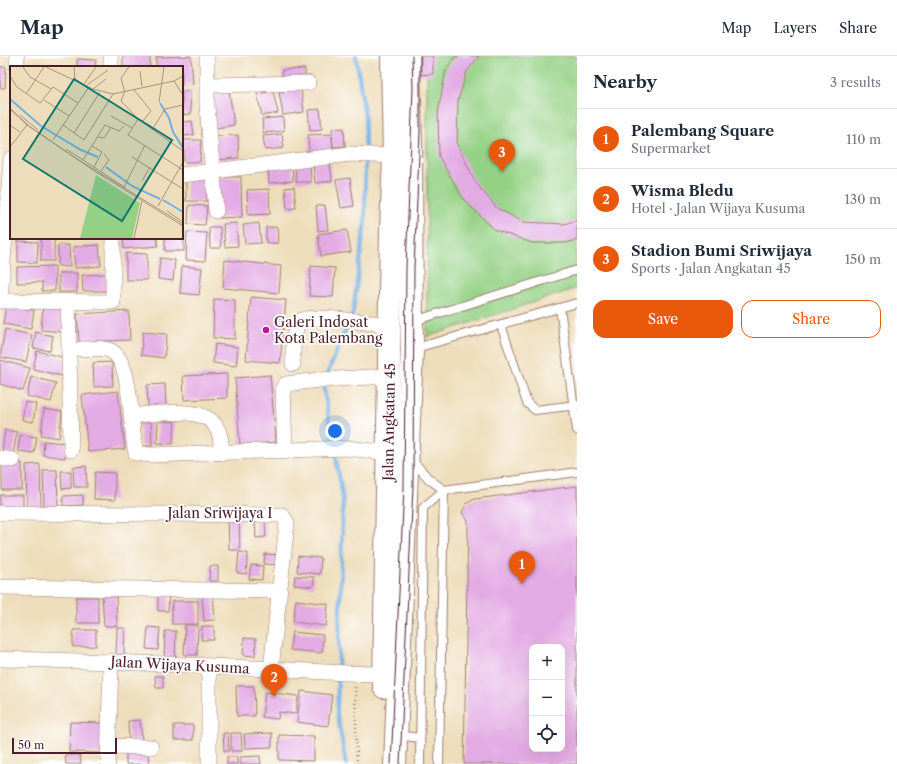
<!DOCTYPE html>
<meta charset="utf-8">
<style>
body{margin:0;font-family:"Libre Caslon Text",serif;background:#f2f2f3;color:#1f2937}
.controls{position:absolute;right:12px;bottom:12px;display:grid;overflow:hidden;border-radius:8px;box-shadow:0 4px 16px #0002}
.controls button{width:36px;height:36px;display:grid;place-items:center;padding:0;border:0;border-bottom:1px solid #e0e1e3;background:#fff;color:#1f2937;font:20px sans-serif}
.scale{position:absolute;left:12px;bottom:10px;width:105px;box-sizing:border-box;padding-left:4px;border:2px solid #4a1f2b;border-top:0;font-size:11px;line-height:14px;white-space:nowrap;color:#4a1f2b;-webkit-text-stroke:3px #fff;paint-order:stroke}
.you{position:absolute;left:335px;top:375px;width:14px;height:14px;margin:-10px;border:3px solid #fff;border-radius:50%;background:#1a73e8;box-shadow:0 0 0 6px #1a73e833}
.badge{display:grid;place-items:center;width:26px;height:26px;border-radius:50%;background:#ea580c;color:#fff;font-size:13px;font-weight:700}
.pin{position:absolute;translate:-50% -33px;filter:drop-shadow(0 1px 2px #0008)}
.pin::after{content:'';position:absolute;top:21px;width:14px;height:12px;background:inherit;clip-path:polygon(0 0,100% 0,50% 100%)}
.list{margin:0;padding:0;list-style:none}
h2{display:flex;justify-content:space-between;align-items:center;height:52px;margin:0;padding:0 16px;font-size:17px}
h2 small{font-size:13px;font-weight:400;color:#747a83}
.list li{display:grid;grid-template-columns:26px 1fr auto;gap:12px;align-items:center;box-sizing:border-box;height:60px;padding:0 16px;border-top:1px solid #e0e1e3}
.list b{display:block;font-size:15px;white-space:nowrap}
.list p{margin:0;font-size:13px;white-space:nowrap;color:#747a83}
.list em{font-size:13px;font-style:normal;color:#747a83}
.actions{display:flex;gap:8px;padding:12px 16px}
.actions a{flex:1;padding:9px 0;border:1px solid #ea580c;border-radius:12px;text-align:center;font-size:14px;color:#ea580c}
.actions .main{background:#ea580c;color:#fff}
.icon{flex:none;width:22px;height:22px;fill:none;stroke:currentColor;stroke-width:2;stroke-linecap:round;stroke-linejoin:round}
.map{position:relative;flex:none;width:577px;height:708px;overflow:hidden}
header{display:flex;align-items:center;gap:24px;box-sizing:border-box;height:56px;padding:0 20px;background:#fff;border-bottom:1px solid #e0e1e3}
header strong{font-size:19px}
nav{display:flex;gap:22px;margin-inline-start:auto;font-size:14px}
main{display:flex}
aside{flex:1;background:#fff}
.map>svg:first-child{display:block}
.green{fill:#95d185;stroke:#707858}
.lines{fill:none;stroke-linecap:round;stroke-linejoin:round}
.stream{stroke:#73b1e5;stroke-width:4}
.building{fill:#e3abe4;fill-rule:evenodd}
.lane-casing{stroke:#9c7e72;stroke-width:10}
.street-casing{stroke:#9c7e72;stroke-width:16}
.primary-casing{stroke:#9c7e72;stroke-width:24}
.path{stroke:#9c7e72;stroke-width:2.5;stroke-dasharray:1 3;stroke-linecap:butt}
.lane{stroke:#fff;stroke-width:8}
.street{stroke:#fff;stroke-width:15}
.primary{stroke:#fff;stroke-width:22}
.tram{stroke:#4a1f2b;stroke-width:1}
.poi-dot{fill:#b5179e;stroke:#fff;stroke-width:1.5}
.labels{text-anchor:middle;stroke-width:3.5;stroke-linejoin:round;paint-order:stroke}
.poi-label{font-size:14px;fill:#4a1f2b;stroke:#fff;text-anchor:start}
.street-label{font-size:14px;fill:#4a1f2b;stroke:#fff}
.inset-river{fill:none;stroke:#73b1e5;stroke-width:2}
.inset-road{fill:none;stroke:#ac9181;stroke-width:1}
.view{fill:#0f766e;fill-opacity:0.15;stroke:#0f766e;stroke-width:2}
.inset-edge{fill:none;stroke:#4a1f2b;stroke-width:2}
</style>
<header>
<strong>Map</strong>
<nav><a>Map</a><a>Layers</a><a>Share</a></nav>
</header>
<main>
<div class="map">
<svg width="577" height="708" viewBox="0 0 577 708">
<rect width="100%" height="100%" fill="#fff"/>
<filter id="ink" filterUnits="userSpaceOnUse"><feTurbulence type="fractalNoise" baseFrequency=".025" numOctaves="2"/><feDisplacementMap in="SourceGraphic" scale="8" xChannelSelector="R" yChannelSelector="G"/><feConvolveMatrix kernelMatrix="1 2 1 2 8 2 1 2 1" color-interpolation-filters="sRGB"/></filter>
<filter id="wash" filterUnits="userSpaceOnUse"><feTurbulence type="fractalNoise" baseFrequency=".012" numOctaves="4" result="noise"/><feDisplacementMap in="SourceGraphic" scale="16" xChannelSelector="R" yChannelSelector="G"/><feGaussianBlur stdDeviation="0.9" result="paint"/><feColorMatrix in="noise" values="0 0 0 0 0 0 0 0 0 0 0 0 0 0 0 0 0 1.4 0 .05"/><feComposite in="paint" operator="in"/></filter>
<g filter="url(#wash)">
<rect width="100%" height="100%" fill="#eeddba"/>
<polygon class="green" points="427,0 577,0 577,232 427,281"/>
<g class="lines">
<g class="stream">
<polyline points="356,0 365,62 365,95"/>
<polyline points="351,262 353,256 365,166 365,102"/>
<polyline points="326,321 348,268"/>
<polyline points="323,327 333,389"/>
<polyline points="335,396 343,443 337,658 346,708"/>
</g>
</g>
<g id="blocks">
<g class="building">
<rect x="123" y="0" width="27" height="11"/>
<polygon points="191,0 193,28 182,29 182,11 156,11 156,1"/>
<polygon points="400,0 433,0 433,18 401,20"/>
<polygon points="456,0 479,0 467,15 458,45 457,88 476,127 497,152 523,166 564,168 577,164 577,184 565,187 532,187 495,174 464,144 439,101 438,57 446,13"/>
<polygon points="77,3 96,4 95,11 77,11"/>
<polygon points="0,11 6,11 5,32 0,32"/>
<polygon points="305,13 305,26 282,26 282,14"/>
<polygon points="301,33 304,56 283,59 279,36"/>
<polygon points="229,34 234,69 216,72 211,36"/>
<polygon points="182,35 190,35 191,58 182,59"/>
<polygon points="273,35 278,57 262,60 257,38"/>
<polygon points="320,53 322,73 310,74 308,54"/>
<polygon points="283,61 284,75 263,77 262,63"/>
<polygon points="192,65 194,79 182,80 182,66"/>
<polygon points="344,72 345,90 333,91 332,80 333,95 309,97 308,79 332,78 332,73"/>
<polygon points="282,78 284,92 265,94 263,80"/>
<polygon points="238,79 239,102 215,104 213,80"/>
<polygon points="184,84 201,84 200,106 184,106"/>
<polygon points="330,106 332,125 315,127 313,108"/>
<polygon points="310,107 311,126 296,126 295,108"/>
<polygon points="292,109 293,125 269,127 268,111"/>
<polygon points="218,121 241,121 242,161 219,162"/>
<rect x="186" y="122" width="21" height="23"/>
<polygon points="350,122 354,150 341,152 336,124"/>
<polygon points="294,131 296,152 287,153 285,132"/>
<polygon points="269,133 270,158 248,159 247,134"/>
<polygon points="189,149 207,150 205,169 188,168"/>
<polygon points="325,149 328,174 318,175 316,150"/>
<polygon points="236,167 238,190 225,191 223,168"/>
<polygon points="259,167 261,187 245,188 243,169"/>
<polygon points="209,171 220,171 221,192 210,192"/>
<polygon points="266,171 277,171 278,187 266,187"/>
<polygon points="182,174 184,174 184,195 165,195 165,182 182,182"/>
<polygon points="347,174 351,196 321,200 318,178"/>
<polygon points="187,176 207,177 205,205 186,204"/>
<rect x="41" y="182" width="13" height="23"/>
<polygon points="123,182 157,182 158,190 124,193"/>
<polygon points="18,185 38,186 37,207 18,206"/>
<polygon points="58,189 69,189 70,211 58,210"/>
<polygon points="99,189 101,210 75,212 73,191"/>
<polygon points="126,197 147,198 147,224 126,224"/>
<polygon points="160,202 175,204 173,225 158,223"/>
<polygon points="225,204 281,210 279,237 223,232"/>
<polygon points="55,210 55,235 42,235 42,226 17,227 17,211"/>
<polygon points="182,210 202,212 199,239 180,237"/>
<polygon points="311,210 335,212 333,241 309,240"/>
<rect x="59" y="217" width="18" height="19"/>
<polygon points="106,218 107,235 83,235 82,219"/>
<polygon points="251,241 286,244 280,307 246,304"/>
<polygon points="214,243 235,244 235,283 213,282"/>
<polygon points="6,250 34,254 31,273 3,268"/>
<polygon points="43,251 64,253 63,276 41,274"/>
<polygon points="129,255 130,284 79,286 77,258"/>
<polygon points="5,273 32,279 26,306 0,301"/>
<polygon points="36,276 53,280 50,295 33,292"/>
<polygon points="143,276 167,278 164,302 141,299"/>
<polygon points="215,288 238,291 236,310 213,307"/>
<polygon points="37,295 66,302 62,320 33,313"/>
<polygon points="0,304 30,312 23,335 0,328"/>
<polygon points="112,306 113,330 94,331 93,307"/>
<polygon points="227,318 227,342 184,344 183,320"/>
<polygon points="270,319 276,386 240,389 235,322"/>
<polygon points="31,321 56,327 51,346 27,340"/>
<polygon points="165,328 166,350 148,351 147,329"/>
<polygon points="118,335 125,393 88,396 82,339"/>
<polygon points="25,346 36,348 33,366 22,364"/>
<polygon points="44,353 62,356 59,382 41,379"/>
<polygon points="158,365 175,366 173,388 157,387"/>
<polygon points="151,366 152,390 141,390 140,367"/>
<polygon points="5,374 17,376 13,398 2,396"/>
<polygon points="20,379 37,381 34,397 18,395"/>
<polygon points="44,385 66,387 65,402 43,399"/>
<rect x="2" y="407" width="20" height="27"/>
<polygon points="40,408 41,451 27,451 26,409"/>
<polygon points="86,410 87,431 74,431 73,411"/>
<polygon points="43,414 57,414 58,452 44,452"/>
<polygon points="61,415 71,415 71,432 62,433"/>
<polygon points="95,416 115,417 115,444 94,443"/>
<path d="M577 430V708H464L468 465 462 456 467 447 475 443ZM532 591H562V693H532Z"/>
<rect x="0" y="439" width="23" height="14"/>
<polygon points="83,439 83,449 63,450 63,440"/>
<polygon points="228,463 239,463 240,494 229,494"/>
<polygon points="265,465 266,481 256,482 255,466"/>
<polygon points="239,496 248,497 246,518 237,517"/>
<polygon points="265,498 281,499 281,509 264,508"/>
<polygon points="298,500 321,502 320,518 297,516"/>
<polygon points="251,509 263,510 262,524 249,523"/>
<polygon points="210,510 218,510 218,525 209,525"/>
<polygon points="295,520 314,521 313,531 294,529"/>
<polygon points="116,539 117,570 104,570 102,540"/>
<polygon points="158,539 169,539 168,555 158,555"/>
<polygon points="202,539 213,539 215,564 204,565"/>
<rect x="76" y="541" width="22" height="26"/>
<polygon points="296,544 328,548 326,570 293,566"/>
<rect x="172" y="545" width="26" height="23"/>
<polygon points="185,569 198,569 197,599 184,599"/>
<polygon points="202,570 214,570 214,584 201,584"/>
<polygon points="148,571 160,572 158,594 146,593"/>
<polygon points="117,572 125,572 124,599 116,599"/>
<polygon points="73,574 96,574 96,590 73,591"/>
<polygon points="165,575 176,575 175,605 164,604"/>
<polygon points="292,576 323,579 322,597 290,594"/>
<polygon points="244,582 256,583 255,600 243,599"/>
<polygon points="155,620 163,620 163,632 156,632"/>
<polygon points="236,630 254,630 255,660 237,660"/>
<polygon points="301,635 332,639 328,670 297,666"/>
<polygon points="265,636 298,640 296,658 279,656 278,663 262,661"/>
<polygon points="140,664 142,684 129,685 128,665"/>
<polygon points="70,666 105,667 104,697 69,696"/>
<rect x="174" y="669" width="19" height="15"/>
<polygon points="223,677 228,677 229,695 224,695"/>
<polygon points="231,677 241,677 242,695 231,695"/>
<polygon points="272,677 272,691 245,692 244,678"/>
<polygon points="279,679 314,680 314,705 279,704"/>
<polygon points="148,695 149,708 126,708 126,696"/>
<polygon points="65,699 80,699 81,708 66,708"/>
<polygon points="260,700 261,708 240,708 240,701"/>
<rect x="227" y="701" width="10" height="7"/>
</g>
</g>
</g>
<g filter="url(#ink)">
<use href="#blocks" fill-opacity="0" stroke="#9c7e72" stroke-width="1"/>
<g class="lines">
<defs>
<g id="lane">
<polyline points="560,252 577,374"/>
<polyline points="414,265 577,214"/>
<polyline points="501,269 527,347 535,354 577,349"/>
<polyline points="412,293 577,247"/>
<polyline points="411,403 429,423 444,434"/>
<polyline points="397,679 420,682"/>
<polyline points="420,708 423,452 444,434 577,416"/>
<polyline points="439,708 444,434"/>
</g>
<g id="street">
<polyline points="207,0 207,49 216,155"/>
<polyline points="17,11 17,0"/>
<polyline points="111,11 111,0"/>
<polyline points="207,29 308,27"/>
<polyline points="182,119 350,98 394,100"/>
<polyline points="0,244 11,103"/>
<polyline points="0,245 113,246 113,182"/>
<polyline points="68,247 71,394"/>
<path d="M81 293C89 293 104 291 111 295 133 306 130 374 136 397L150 399 347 392 388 397"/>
<path d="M293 308C293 295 292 278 299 266 306 256 376 268 390 269"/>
<path d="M131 360C151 358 200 350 214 368 221 376 221 387 222 397"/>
<polyline points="285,396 283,332 286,328 319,324 389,320"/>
<polyline points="0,402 13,404"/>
<polyline points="0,457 282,459 287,467 271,613"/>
<polyline points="0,531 278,535"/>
<path d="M0 603C90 605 180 608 270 613 308 615 346 618 385 618"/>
<polyline points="108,690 151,691"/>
<polyline points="108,708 111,605"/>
<polyline points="209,708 209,610"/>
</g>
<g id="primary">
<polyline points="384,631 391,174 394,100 392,0"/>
<polyline points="395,708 412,293 411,94 409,0"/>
</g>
</defs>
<use href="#lane" class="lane-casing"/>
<use href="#street" class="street-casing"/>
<use href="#primary" class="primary-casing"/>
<polyline class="path" points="355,631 357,708"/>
<use href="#lane" class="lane"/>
<use href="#street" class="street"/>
<use href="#primary" class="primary"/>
<g class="tram">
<polyline points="391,708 404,431 406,212 413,32 412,0"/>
<polyline points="400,708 413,431 414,212 420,75 420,0"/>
</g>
</g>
</g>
<circle class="poi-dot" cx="266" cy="274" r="4"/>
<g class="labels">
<g class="poi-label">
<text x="274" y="271">Galeri Indosat<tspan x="274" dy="16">Kota Palembang</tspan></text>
</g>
<g class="street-label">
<text transform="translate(389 366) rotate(-89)" y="5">Jalan Angkatan 45</text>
<text x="220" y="462">Jalan Sriwijaya I</text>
<text transform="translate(180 609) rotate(3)" y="5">Jalan Wijaya Kusuma</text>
</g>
</g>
<g transform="translate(10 10)">
<rect width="173" height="173" fill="#eeddba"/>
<path d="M86 109 130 137 122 172H70Z" fill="#95d185"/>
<path class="inset-river" d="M0 33 31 60 71 84 88 91M150 37 159 52 163 66 173 82M96 101 122 120 150 133M153 134 173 146"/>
<path class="inset-road" d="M13 1 20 11 41 23M36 1 83 23 103 28 164 15 173 10M64 1 65 13M130 5 132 20M0 10 7 21 30 37 43 21 68 37M164 15 173 29M74 18 86 1M77 19 98 4M83 23 96 13M124 24 141 45 132 56M114 27 111 35 128 53 173 85M115 27 111 12 119 1M16 28 34 1M34 34 59 50M149 36 154 1M0 42 19 60 67 93 173 158M0 43 17 59 86 106 173 160M10 49 28 64M101 50 122 62M128 53 118 69 173 104M0 59 10 66M53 59 74 74 103 28M142 64 155 43 173 39M64 67 90 26M88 71 94 72 101 61M43 74 79 21M82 80 92 86 84 101M0 81 17 59M56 83 116 122M122 91 173 123M73 94 95 59 109 65 114 60M91 105 99 94 94 88M132 115 140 101M114 121 135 79M148 140 173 96M157 145 173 156M124 172 132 135"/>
<path class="view" d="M64 13 162 74 112 155 13 93Z"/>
<rect width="173" height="173" class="inset-edge"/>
</g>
</svg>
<div class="controls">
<button>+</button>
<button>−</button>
<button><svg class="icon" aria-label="locate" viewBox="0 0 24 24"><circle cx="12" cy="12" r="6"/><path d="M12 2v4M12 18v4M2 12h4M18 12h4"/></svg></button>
</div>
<div class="scale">50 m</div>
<div class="you"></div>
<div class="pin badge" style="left:522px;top:528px">1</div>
<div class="pin badge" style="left:274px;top:641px">2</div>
<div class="pin badge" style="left:502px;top:116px">3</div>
</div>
<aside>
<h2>Nearby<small>3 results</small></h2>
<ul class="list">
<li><span class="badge">1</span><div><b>Palembang Square</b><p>Supermarket</p></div><em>110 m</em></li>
<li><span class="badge">2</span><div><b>Wisma Bledu</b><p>Hotel · Jalan Wijaya Kusuma</p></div><em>130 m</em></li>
<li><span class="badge">3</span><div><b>Stadion Bumi Sriwijaya</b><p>Sports · Jalan Angkatan 45</p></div><em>150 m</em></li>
</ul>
<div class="actions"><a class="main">Save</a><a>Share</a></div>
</aside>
</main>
